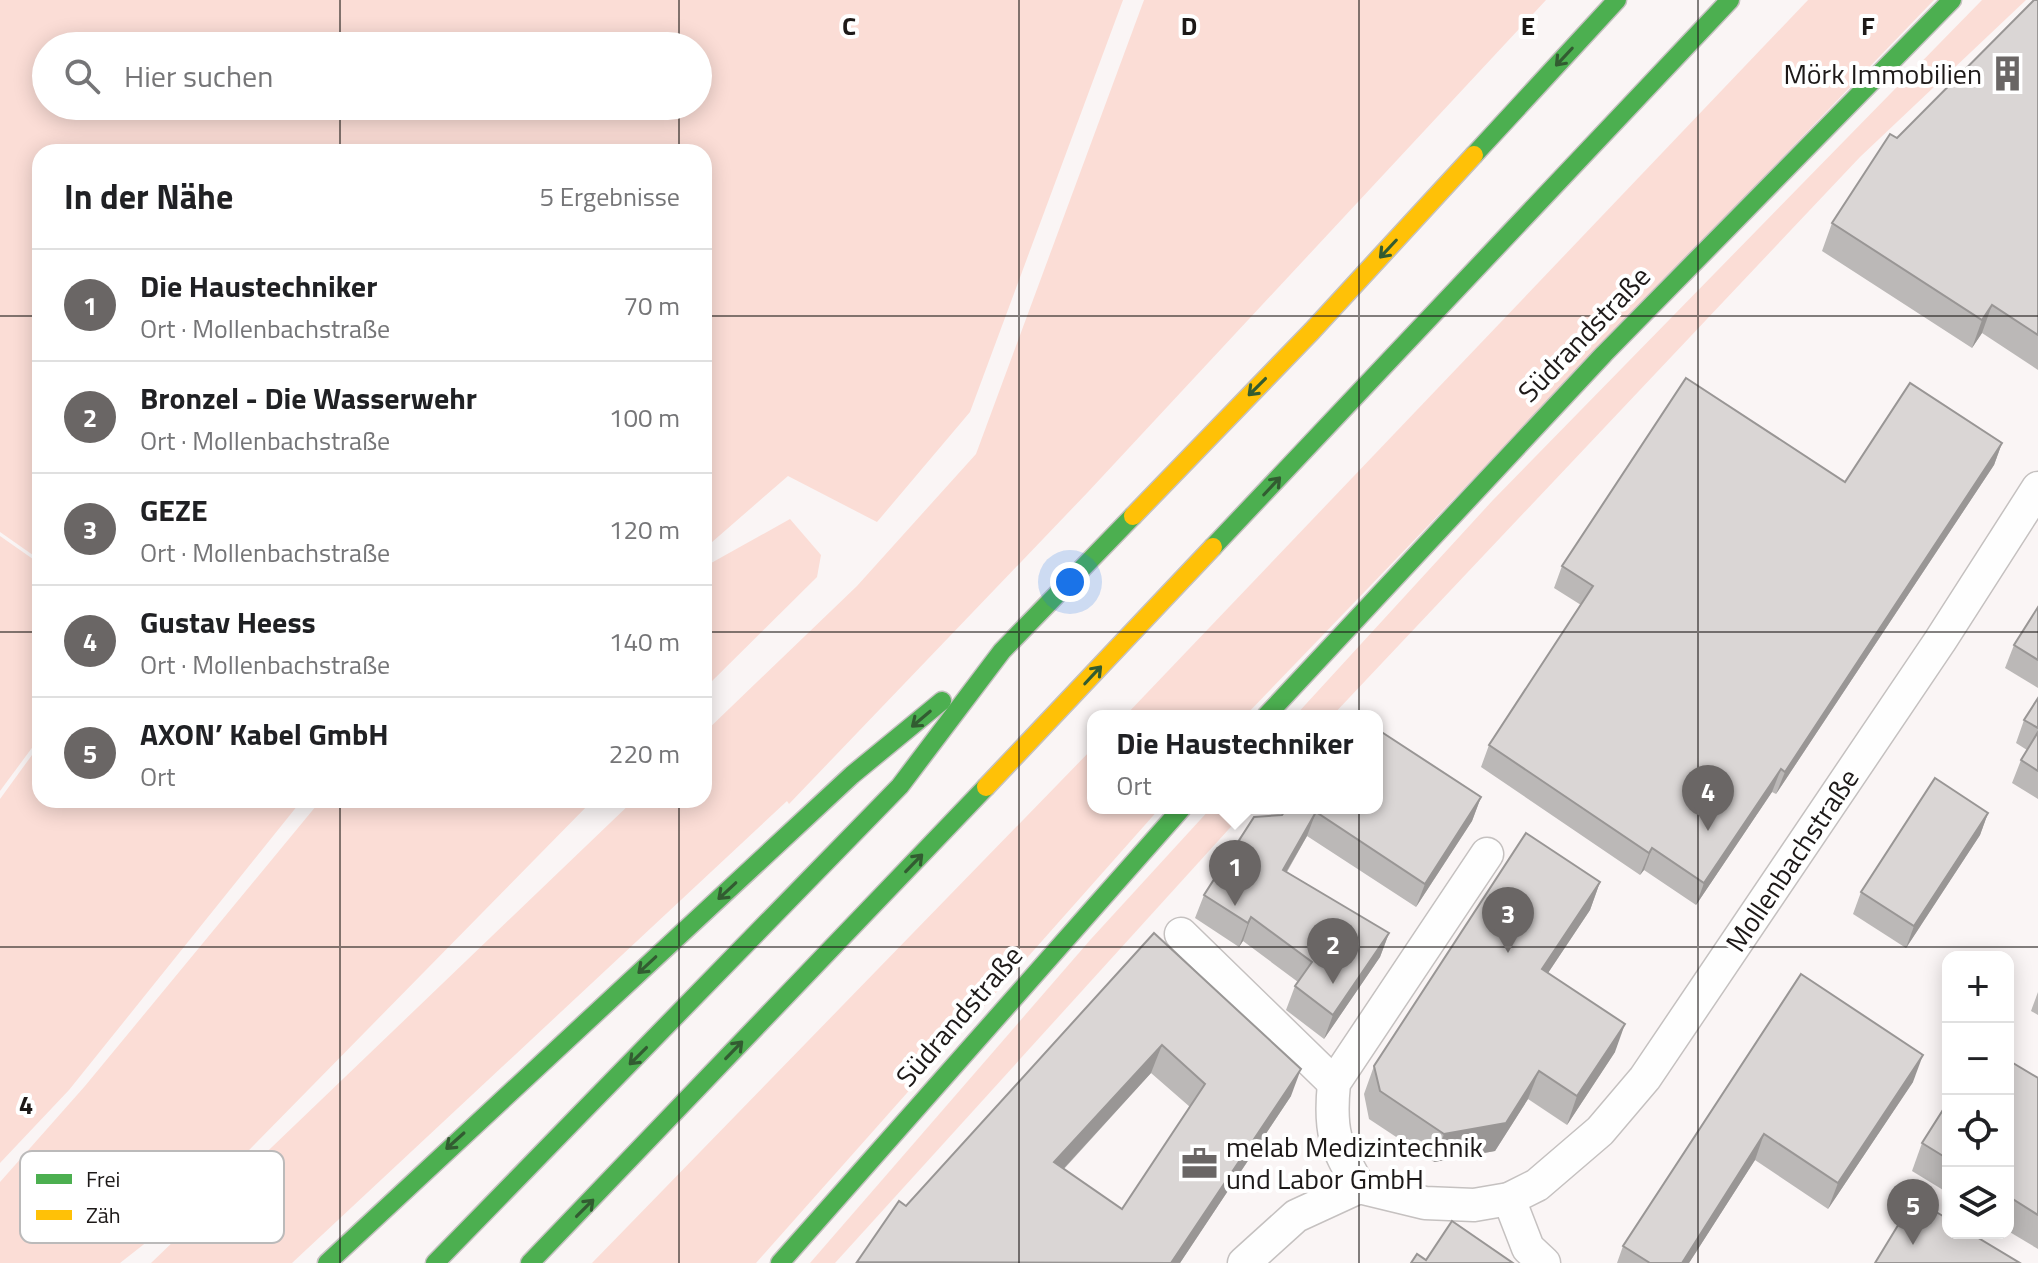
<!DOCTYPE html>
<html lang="de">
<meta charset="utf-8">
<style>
body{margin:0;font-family:"Titillium Web",sans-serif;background:#f6f6f6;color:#202124}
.controls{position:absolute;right:24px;bottom:24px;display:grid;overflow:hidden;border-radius:16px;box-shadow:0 4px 20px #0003}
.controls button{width:72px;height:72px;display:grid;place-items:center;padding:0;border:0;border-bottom:2px solid #e0e0e0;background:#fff;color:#202124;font:40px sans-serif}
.you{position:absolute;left:1070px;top:582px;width:28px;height:28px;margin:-20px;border:6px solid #fff;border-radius:50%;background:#1a73e8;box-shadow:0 0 0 12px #1a73e833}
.badge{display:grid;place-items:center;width:52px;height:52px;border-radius:50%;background:#6a6665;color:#fff;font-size:26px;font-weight:700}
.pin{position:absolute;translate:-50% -66px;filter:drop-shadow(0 2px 4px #0008)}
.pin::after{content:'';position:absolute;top:42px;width:28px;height:24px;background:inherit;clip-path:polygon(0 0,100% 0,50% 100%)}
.popup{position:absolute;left:1087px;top:710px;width:296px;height:104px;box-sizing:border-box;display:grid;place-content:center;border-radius:16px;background:#fff;filter:drop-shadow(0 2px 6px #0005);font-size:26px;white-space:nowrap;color:#757577}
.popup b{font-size:30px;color:#202124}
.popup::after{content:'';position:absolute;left:50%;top:100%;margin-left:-16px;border:16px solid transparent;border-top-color:#fff}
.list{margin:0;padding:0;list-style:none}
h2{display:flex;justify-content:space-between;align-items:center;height:104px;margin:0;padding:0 32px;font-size:34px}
h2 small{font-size:26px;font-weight:400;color:#757577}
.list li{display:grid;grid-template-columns:52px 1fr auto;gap:24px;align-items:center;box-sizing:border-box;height:112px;padding:0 32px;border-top:2px solid #e0e0e0}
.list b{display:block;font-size:30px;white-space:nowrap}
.list p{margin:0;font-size:26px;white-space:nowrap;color:#757577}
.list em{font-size:26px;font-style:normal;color:#757577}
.icon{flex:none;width:44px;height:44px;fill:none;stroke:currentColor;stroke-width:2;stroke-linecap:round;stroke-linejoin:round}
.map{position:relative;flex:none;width:2038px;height:1263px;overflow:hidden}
.search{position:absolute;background:#fff;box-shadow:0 4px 20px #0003;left:32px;top:32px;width:680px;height:88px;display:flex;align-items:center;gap:20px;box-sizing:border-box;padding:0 28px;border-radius:44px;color:#757577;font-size:30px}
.panel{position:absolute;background:#fff;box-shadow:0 4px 20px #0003;left:32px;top:144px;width:680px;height:664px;border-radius:24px}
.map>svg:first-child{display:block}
.green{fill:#fbddd6;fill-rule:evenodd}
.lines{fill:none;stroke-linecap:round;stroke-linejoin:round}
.street-casing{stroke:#c5c1c0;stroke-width:35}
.fast-casing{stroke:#c5c1c0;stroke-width:21}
.slow-casing{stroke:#c5c1c0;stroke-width:21}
.street{stroke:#fefefe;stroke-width:32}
.fast{stroke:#4caf50;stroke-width:18}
.slow{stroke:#ffc107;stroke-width:18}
.wall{fill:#bbb8b7;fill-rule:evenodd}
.shaded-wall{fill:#999695}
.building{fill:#dad6d5;stroke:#999695;stroke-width:2;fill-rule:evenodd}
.oneway{stroke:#325c31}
.grid{fill:none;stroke:#1d1918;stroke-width:2;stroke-opacity:0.55}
.labels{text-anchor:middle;stroke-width:8;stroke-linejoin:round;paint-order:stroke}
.poi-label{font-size:28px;fill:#1d1918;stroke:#fff;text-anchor:end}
.street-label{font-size:28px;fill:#1d1918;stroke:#fff}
.key{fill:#fff;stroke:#bbbaba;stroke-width:2}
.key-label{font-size:22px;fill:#1d1918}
.grid-label{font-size:26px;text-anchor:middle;font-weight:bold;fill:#1d1918;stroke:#fff;stroke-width:8;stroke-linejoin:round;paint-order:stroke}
</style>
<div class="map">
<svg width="2038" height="1263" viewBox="0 0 2038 1263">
<rect width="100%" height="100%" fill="#faf5f5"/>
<g class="green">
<path d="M0 0H1123L970 412 877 522 788 476 704 549V152H40V560L0 532ZM46 46H698V106H46Z"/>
<polygon points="1144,0 1546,0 1088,492 789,804 787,801 292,1263 151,1263 634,800 704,800 704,733 857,586 976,454"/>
<polygon points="1808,0 1934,0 1245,716 1125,716"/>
<polygon points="1982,0 2026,0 1860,157 1332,716 1295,716 1493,500"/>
<polygon points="790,519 821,555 817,577 704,689 704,567"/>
<polygon points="0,536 40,564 40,737 0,791"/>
<polygon points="40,744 40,800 302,800 69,1090 0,1163 0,799"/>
<polygon points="1093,748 1093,808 1160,808 756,1263 592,1263"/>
<polygon points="321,800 593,800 199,1201 120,1263 0,1263 0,1182 85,1086"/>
<polygon points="1211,808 1248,808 835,1263 810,1263 1091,939"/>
</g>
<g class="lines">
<defs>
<g id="street">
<polyline points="1181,934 1334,1083"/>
<path d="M1359 1187C1335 1144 1329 1133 1334 1083L1487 854"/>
<polyline points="1509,1199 1528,1248 1544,1263"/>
<polyline points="1244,1263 1296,1216 1359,1187 1425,1203 1474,1205 1509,1199 1537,1185 1600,1131 1645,1078 1940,641 2038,488"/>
</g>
<g id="fast">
<polyline points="1474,155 1617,0"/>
<polyline points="1213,547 1730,0"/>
<polyline points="1266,716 1604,354 1952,0"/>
<polyline points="327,1263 852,775 942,701"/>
<polyline points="435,1263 900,786 1002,651 1133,516"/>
<polyline points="530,1263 986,787"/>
<polyline points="780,1263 1182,808"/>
</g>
<g id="slow">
<polyline points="1133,516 1312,331 1474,155"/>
<polyline points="986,787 1213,547"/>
</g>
</defs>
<use href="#street" class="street-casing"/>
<use href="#fast" class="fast-casing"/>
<use href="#slow" class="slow-casing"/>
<use href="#street" class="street"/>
<use href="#fast" class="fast"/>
<use href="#slow" class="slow"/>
</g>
<g class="wall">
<polygon points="2038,0 2038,370 1982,333 1972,348 1822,251 1832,223 1897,138"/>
<polygon points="2002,443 1994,465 1776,794 1772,792 1696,905 1644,870 1640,875 1481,767 1489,745 1581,605 1554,588 1562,566 1845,482"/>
<polygon points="2038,607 2038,688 2005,668 2014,645"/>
<polygon points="2038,698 2038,799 2012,783 2021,760 2027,750 2016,743 2024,720"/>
<polygon points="1481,797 1472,821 1416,907 1307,836 1287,872 1389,933 1380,957 1324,1039 1286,1010 1295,986 1298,982 1243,941 1239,947 1195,918 1204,895 1282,815"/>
<polygon points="1988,813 1980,835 1906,948 1853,914 1861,892"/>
<polygon points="1600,882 1590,910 1548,973 1615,1052 1567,1125 1528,1099 1495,1151 1434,1162 1369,1119 1364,1094 1374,1066"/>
<path d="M1154 933 1291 1096 1180 1263 906 1206ZM1151 1073 1190 1107 1122 1209 1064 1169Z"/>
<polygon points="1801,974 1913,1082 1828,1209 1755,1160 1689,1263 1617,1263 1623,1246"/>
<polygon points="2038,992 2038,1015 2031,1011"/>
<polygon points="2008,1060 2038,1078 2038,1249 2008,1231"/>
<polygon points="1948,1102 1948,1193 1912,1171 1922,1143"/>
</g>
<g class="shaded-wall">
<polygon points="1992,305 1982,333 1972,348 1982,320"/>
<polygon points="2002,443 1994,465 1776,794 1785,772"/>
<polygon points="1781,769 1772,792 1696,905 1704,883"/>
<polygon points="1481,797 1472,821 1416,907 1425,884"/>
<polygon points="1316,812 1307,836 1274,893 1283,870"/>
<polygon points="1988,813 1980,835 1906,948 1914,926"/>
<polygon points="1652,848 1644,870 1640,875 1649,853"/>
<polygon points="1600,882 1590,910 1532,997 1542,969"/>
<polygon points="1251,917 1243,941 1239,947 1248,923"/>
<polygon points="1389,933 1380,957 1324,1039 1333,1015"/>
<polygon points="1625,1024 1615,1052 1567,1125 1577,1096"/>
<polygon points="1162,1045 1151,1073 1044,1190 1054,1162"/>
<polygon points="1923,1055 1913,1082 1828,1209 1838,1183"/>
<polygon points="1301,1069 1291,1096 1180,1263 1171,1263"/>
<polygon points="1539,1071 1528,1099 1495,1151 1434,1162 1444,1134"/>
<polygon points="1764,1134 1755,1160 1689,1263 1682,1263"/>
</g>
<g class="building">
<polygon points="2034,0 2038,0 2038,335 1992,305 1982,320 1832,223 1890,134 1897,138"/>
<polygon points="1686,378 1845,482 1910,383 2002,443 1785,772 1781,769 1704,883 1652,848 1649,853 1489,745 1593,586 1562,566"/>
<polygon points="2038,607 2038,660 2014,645"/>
<polygon points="2038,698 2038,728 2024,720"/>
<polygon points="1350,712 1357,716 1347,716"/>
<polygon points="1377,729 1481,797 1425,884 1316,812 1283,870 1389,933 1333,1015 1295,986 1312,962 1251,917 1248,923 1204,895 1254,817 1282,815 1287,808 1377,808"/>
<polygon points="2038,732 2038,771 2021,760"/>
<polygon points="1935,778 1988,813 1914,926 1861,892"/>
<polygon points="1526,833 1600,882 1542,969 1625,1024 1577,1096 1539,1071 1506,1123 1444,1134 1380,1091 1374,1066"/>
<path d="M1154 933 1301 1069 1171 1263 857 1262 899 1201 906 1206ZM1162 1045 1205 1084 1122 1209 1054 1162Z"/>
<polygon points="1801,974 1923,1055 1838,1183 1764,1134 1682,1263 1650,1263 1623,1246"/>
<polygon points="2008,1060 2038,1078 2038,1215 2008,1196"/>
<polygon points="1948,1102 1948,1159 1922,1143"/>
<polygon points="1914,1199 1948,1219 1948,1233 1970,1233 2020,1263 1875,1263"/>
<polygon points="1452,1221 1513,1263 1411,1263 1417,1254 1426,1260"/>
</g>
<defs><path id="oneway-shaft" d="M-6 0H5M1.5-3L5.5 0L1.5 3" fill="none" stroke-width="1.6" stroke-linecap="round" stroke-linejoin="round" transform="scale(2)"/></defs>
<g class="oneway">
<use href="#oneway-shaft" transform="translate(1564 57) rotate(133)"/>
<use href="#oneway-shaft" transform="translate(1388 249) rotate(133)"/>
<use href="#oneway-shaft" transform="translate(1257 387) rotate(135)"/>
<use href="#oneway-shaft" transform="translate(1272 486) rotate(-47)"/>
<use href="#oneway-shaft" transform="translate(1093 675) rotate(-47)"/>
<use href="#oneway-shaft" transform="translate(921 719) rotate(140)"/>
<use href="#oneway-shaft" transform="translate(914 863) rotate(-46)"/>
<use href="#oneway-shaft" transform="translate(727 891) rotate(137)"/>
<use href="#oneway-shaft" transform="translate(647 965) rotate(137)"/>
<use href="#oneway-shaft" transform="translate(734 1050) rotate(-46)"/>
<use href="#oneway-shaft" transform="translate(638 1056) rotate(135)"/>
<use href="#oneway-shaft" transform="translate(455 1141) rotate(138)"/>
<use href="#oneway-shaft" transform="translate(585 1208) rotate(-45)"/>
</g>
<path class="grid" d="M340 0V46M679 0V46M1019 0V1263M1359 0V1263M1698 0V1263M340 106V152M679 106V152M0 316H40M704 316H2038M0 632H40M704 632H2038M340 800V1263M679 800V1263M0 947H2038"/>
<defs>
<symbol id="building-bare" viewBox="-9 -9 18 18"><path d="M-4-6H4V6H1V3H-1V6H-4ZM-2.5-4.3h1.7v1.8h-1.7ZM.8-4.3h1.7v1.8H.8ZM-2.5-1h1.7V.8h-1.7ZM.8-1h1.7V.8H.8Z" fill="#6a6665" stroke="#fff" stroke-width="2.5" paint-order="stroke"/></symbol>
<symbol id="office-bare" viewBox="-9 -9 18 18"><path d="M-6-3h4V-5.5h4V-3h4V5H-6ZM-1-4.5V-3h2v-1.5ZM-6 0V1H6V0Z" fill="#6a6665" stroke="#fff" stroke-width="2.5" paint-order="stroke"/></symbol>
</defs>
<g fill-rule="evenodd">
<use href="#building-bare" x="1982" y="48" width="51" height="51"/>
<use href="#office-bare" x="1174" y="1138" width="51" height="51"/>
</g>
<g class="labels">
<g class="poi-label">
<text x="1982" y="84">Mörk Immobilien</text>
<text x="1226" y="1157" text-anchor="start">melab Medizintechnik<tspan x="1226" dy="32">und Labor GmbH</tspan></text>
</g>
<g class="street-label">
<text transform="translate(1584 334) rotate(-46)" y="10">Südrandstraße</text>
<text transform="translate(1792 860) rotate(-56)" y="10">Mollenbachstraße</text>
<text transform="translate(959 1016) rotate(-49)" y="10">Südrandstraße</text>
</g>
</g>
<rect x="20" y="1151" width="264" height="92" rx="12" class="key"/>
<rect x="36" y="1174" width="36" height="10" fill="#4caf50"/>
<rect x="36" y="1210" width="36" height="10" fill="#ffc107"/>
<g class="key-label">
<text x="86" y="1187">Frei</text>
<text x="86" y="1223">Zäh</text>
</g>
<g class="grid-label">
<text x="849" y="35">C</text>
<text x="1189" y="35">D</text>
<text x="1528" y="35">E</text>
<text x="1868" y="35">F</text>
<text x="26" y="1114">4</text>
</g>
</svg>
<div class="controls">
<button>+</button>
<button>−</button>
<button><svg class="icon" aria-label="locate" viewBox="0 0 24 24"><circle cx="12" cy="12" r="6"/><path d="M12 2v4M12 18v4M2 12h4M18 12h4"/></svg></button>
<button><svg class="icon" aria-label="layers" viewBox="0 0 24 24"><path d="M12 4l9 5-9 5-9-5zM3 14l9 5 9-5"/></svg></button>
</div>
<div class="you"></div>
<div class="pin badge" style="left:1235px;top:906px">1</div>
<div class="popup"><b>Die Haustechniker</b>Ort</div>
<div class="pin badge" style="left:1333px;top:984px">2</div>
<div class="pin badge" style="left:1508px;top:953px">3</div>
<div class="pin badge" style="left:1708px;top:831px">4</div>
<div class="pin badge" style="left:1913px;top:1245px">5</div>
<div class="search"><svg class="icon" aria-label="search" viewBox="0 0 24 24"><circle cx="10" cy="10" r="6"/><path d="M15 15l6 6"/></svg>Hier suchen</div>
<section class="panel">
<h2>In der Nähe<small>5 Ergebnisse</small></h2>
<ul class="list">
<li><span class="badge">1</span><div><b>Die Haustechniker</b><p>Ort · Mollenbachstraße</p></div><em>70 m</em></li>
<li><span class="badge">2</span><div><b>Bronzel - Die Wasserwehr</b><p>Ort · Mollenbachstraße</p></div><em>100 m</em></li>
<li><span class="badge">3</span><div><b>GEZE</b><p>Ort · Mollenbachstraße</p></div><em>120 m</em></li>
<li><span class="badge">4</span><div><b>Gustav Heess</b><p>Ort · Mollenbachstraße</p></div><em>140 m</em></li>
<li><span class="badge">5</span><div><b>AXON’ Kabel GmbH</b><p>Ort</p></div><em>220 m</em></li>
</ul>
</section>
</div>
